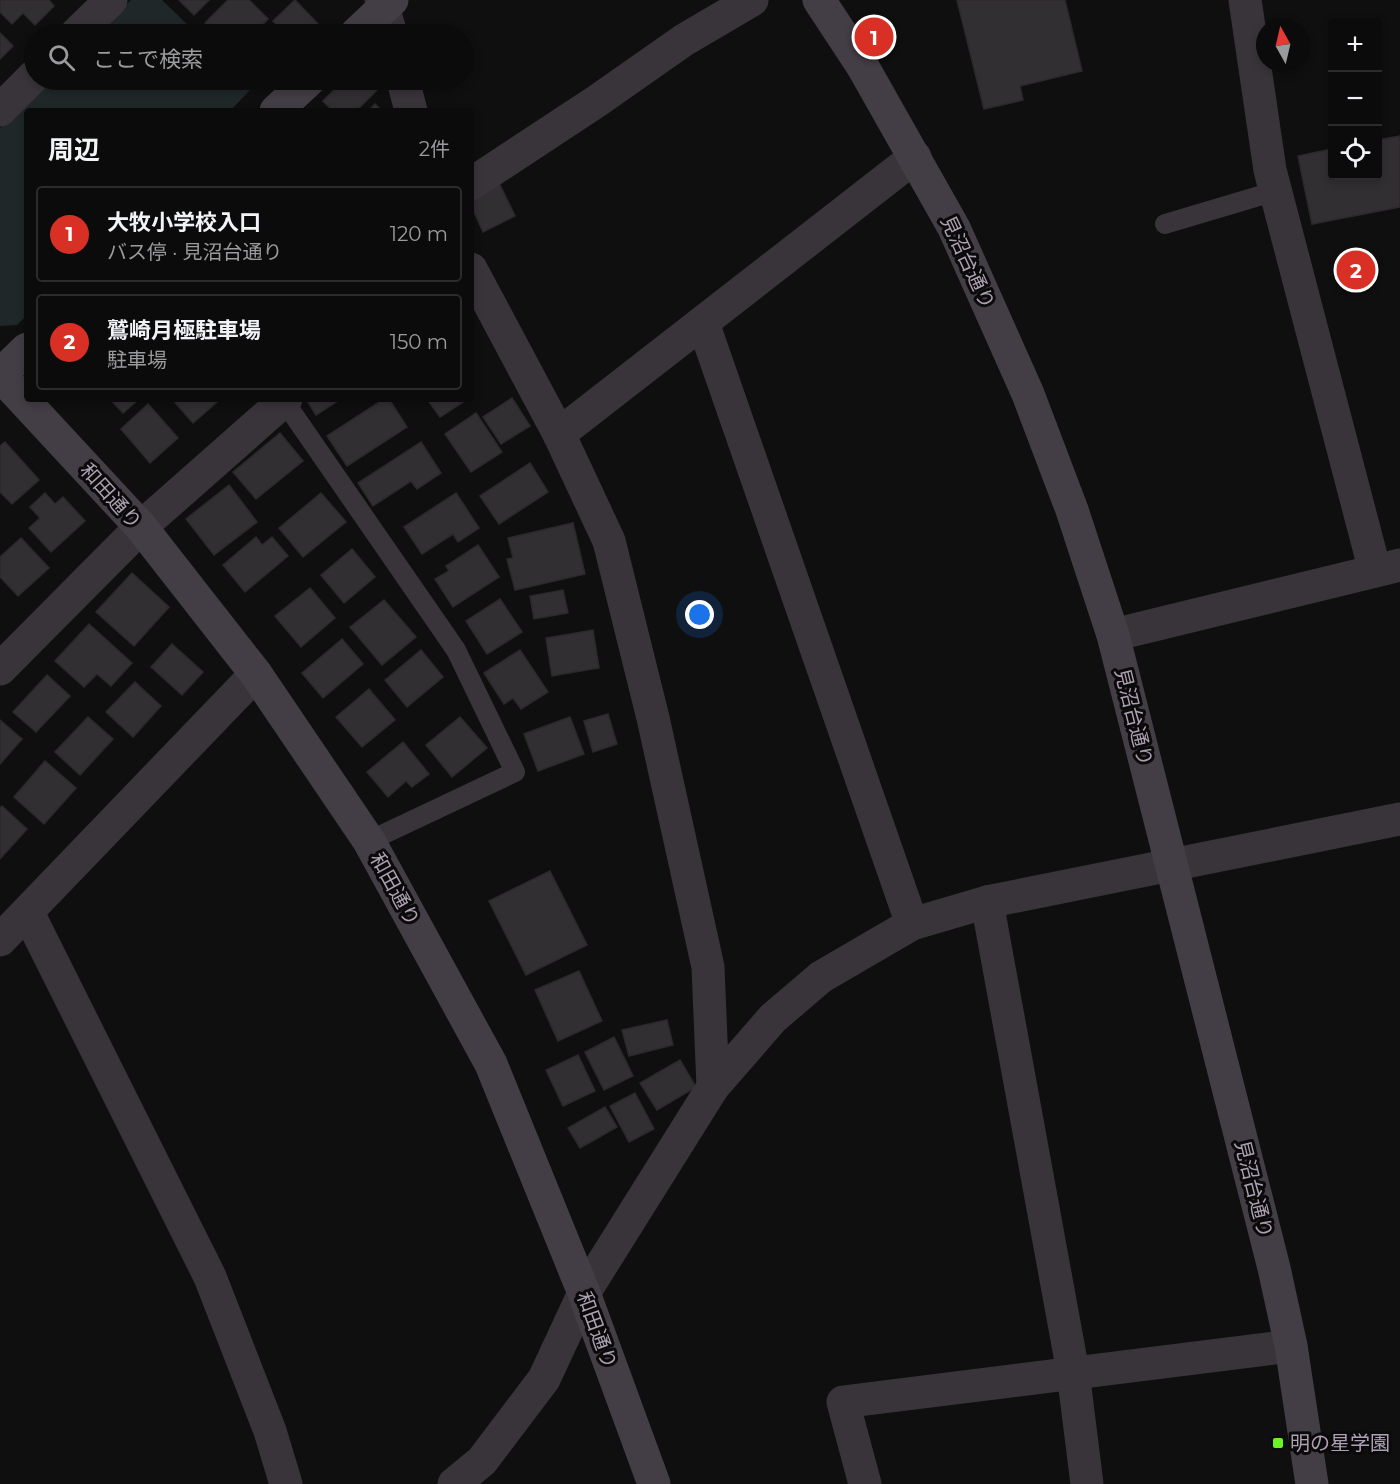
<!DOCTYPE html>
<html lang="ja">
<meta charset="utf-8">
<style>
body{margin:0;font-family:Montserrat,"Noto Sans JP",sans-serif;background:#1a191a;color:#f1f3f6}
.controls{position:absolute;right:18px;top:18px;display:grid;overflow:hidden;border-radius:6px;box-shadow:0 3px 9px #0003}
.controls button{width:54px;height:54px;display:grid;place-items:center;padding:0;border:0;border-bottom:2px solid #2c2b2d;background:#0c0b0c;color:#f1f3f6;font:30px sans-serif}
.compass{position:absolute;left:1256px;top:18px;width:54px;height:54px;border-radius:50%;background:#0c0b0c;box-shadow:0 3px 9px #0003;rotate:352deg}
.you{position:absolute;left:700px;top:615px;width:21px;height:21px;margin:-15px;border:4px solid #fff;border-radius:50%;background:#1a73e8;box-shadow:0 0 0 9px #1a73e833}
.badge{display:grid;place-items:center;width:39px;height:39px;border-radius:50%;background:#d93025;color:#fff;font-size:20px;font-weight:700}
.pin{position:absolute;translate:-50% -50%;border:3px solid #fff;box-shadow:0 2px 6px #0006}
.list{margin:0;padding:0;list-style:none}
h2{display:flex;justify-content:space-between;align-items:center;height:78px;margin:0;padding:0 24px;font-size:26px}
h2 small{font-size:20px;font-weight:400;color:#9a9b9d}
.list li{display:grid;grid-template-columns:39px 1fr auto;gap:18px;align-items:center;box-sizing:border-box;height:96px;margin:0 12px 12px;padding:0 12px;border:2px solid #2c2b2d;border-radius:6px}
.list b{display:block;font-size:22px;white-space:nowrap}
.list p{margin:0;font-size:20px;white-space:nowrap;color:#9a9b9d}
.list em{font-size:20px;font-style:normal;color:#9a9b9d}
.icon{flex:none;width:33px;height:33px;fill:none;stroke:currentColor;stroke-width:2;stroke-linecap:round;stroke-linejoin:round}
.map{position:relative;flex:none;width:1400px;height:1484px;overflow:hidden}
.search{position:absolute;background:#0c0b0c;box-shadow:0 3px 9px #0003;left:24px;top:24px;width:450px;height:66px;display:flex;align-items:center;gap:15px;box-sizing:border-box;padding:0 21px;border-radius:33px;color:#9a9b9d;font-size:22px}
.panel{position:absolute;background:#0c0b0c;box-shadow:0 3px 9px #0003;left:24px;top:108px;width:450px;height:294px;border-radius:6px}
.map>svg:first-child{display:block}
.green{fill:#1f2728}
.building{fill:#322f32;stroke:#2c292c;stroke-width:1.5}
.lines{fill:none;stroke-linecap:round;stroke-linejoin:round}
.lane{stroke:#39343a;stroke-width:20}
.street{stroke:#39343a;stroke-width:33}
.secondary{stroke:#433e45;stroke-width:33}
.poi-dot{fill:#6af324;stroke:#0b0a0b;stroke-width:2}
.labels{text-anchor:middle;stroke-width:6;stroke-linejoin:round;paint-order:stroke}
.street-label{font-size:20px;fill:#aca0b2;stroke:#0b0a0b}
.poi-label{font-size:20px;fill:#aca0b2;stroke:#0b0a0b;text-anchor:start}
</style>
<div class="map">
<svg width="1400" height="1484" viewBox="0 0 1400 1484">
<rect width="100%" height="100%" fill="#100f10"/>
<g class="green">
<polygon points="131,0 162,0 197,34 96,34"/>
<polygon points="50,80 243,80 252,88 230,111 27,111 27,315 17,325 0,326 0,128"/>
</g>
<g class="building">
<polygon points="0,0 49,0 54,6 35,25 23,13 12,24 0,12"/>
<polygon points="179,0 209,0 194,15"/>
<polygon points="228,0 249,0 268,19 253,34 217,34 205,23"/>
<polygon points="295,0 318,24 307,34 286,34 273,21"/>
<polygon points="957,0 1065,0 1082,71 1020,86 1023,100 984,109"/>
<polygon points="0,33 13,46 0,59"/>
<polygon points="344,80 374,80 381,86 356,111 333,111 323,101"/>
<polygon points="375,104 382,111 368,111"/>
<polygon points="1400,136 1400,207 1312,224 1298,156 1332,149 1332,176 1378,176 1378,140"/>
<polygon points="498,181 515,216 483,232 471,205 471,194"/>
<polygon points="512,398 530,426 501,444 483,417"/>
<polygon points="110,399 139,399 123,413"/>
<polygon points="172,399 217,399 218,401 193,423"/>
<polygon points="306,399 341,399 316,415"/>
<polygon points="384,399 389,399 407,427 347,466 327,436"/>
<polygon points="427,399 468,399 440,417"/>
<polygon points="148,404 178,438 150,463 121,429"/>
<polygon points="476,413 502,452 471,472 445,434"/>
<polygon points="280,433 303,461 256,499 233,472"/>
<polygon points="5,442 39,480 12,504 0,492 0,446"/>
<polygon points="421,442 441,473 417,489 411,481 373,506 358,483"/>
<polygon points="530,463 548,492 499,524 480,496"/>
<polygon points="229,485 257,522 214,555 186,519"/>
<polygon points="45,493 55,504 63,497 85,521 51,552 29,528 40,518 30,507"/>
<polygon points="321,493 346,522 303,557 279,528"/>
<polygon points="456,493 479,528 458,542 453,534 422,554 404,527"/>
<polygon points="573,523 585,574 515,590 507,559 513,558 508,538"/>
<polygon points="256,537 262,545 272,537 288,556 245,592 223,565"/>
<polygon points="21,538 49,568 18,596 0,577 0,557"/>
<polygon points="478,545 499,577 453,607 435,579 449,571 446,566"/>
<polygon points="352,549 375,577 344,603 321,575"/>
<polygon points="132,573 169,607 134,646 96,612"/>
<polygon points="310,588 335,618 301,647 275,616"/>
<polygon points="563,590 568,613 534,619 530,596"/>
<polygon points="500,599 522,632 487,654 466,621"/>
<polygon points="384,600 416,637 382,665 350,627"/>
<polygon points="89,624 132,663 111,686 97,674 84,687 55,661"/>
<polygon points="593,630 599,668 552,676 546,638"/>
<polygon points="342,639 363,664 323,698 302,673"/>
<polygon points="172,644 203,672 182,695 151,667"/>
<polygon points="421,650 443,677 407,707 385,680"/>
<polygon points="520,650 548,692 521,709 513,698 504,704 484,673"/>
<polygon points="47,675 70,696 36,732 13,712"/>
<polygon points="135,682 161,706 133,737 106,712"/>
<polygon points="369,689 395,720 362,747 336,717"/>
<polygon points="608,714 617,744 593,752 584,721"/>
<polygon points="88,717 113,739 80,775 55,752"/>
<polygon points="460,717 487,748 452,777 426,745"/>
<polygon points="570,717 584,754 538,771 524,734"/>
<polygon points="0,720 22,739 0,764"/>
<polygon points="403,742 429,774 412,787 406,781 388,797 367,772"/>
<polygon points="45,761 76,788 44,824 14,797"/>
<polygon points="2,806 27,829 0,859 0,808"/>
<polygon points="550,871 587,945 526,975 489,901"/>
<polygon points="579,971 602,1021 558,1041 535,990"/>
<polygon points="667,1020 673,1045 629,1056 622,1030"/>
<polygon points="614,1037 633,1076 604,1090 585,1052"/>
<polygon points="578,1055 595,1091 563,1106 546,1070"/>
<polygon points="680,1060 696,1087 657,1110 640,1083"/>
<polygon points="635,1093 654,1129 629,1142 610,1106"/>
<polygon points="605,1107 617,1127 580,1148 568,1128"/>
</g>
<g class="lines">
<g class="lane">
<polyline points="1165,224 1276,191"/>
<polyline points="284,401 456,650 515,772 369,841"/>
</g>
<g class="street">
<polyline points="381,0 391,34"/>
<polyline points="1245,0 1270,170 1375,571"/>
<polyline points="76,34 111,0"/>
<polyline points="403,80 411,111"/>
<polyline points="0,110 34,76"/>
<polyline points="471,184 597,101 684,40 752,0"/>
<polyline points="471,269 559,434 609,541 653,718 708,967 713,1087"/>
<polyline points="703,323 912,924"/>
<polyline points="559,434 915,157"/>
<polyline points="1113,635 1400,565"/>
<polyline points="0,669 141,527 286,399"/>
<polyline points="987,902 1073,1372 1087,1484"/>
<polyline points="28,913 210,1277 270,1431 286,1484"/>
<polyline points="0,940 256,674"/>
<polyline points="454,1484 482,1461 544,1379 584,1293 713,1087 773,1018 821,977 912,924 987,902 1400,819"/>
<polyline points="865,1484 843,1402 1291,1346"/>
</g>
<g class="secondary">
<polyline points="819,0 863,67 954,228 1028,394 1072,510 1113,635 1274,1268 1291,1346 1312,1484"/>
<polyline points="356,34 392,0"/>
<polyline points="276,111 309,80"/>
<polyline points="0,375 141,527 256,674 369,841 491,1064 584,1293 654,1484"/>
<polyline points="0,375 27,349"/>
</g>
</g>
<rect class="poi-dot" x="1272" y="1437" width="12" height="12" rx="3"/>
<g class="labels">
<g class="street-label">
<text transform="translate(968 262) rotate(65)" y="7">見沼台通り</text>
<text transform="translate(111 496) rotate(48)" y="7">和田通り</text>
<text transform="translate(1134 717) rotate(76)" y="7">見沼台通り</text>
<text transform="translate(395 889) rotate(61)" y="7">和田通り</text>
<text transform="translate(1254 1189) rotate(76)" y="7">見沼台通り</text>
<text transform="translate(597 1330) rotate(70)" y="7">和田通り</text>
</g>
<g class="poi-label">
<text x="1290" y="1450">明の星学園</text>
</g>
</g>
</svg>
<div class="controls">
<button>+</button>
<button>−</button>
<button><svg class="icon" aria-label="locate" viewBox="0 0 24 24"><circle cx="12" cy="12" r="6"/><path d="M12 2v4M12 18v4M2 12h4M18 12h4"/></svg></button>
</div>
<svg class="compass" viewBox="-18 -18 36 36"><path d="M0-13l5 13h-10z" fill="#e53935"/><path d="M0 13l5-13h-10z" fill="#9a9b9d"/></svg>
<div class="you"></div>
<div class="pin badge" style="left:874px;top:37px">1</div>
<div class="pin badge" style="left:1356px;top:270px">2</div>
<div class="search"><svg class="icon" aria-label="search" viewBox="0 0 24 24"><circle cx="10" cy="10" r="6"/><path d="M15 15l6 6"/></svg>ここで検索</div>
<section class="panel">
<h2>周辺<small>2件</small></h2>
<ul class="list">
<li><span class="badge">1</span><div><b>大牧小学校入口</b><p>バス停 · 見沼台通り</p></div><em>120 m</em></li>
<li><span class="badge">2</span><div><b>鷲崎月極駐車場</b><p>駐車場</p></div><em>150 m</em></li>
</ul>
</section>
</div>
